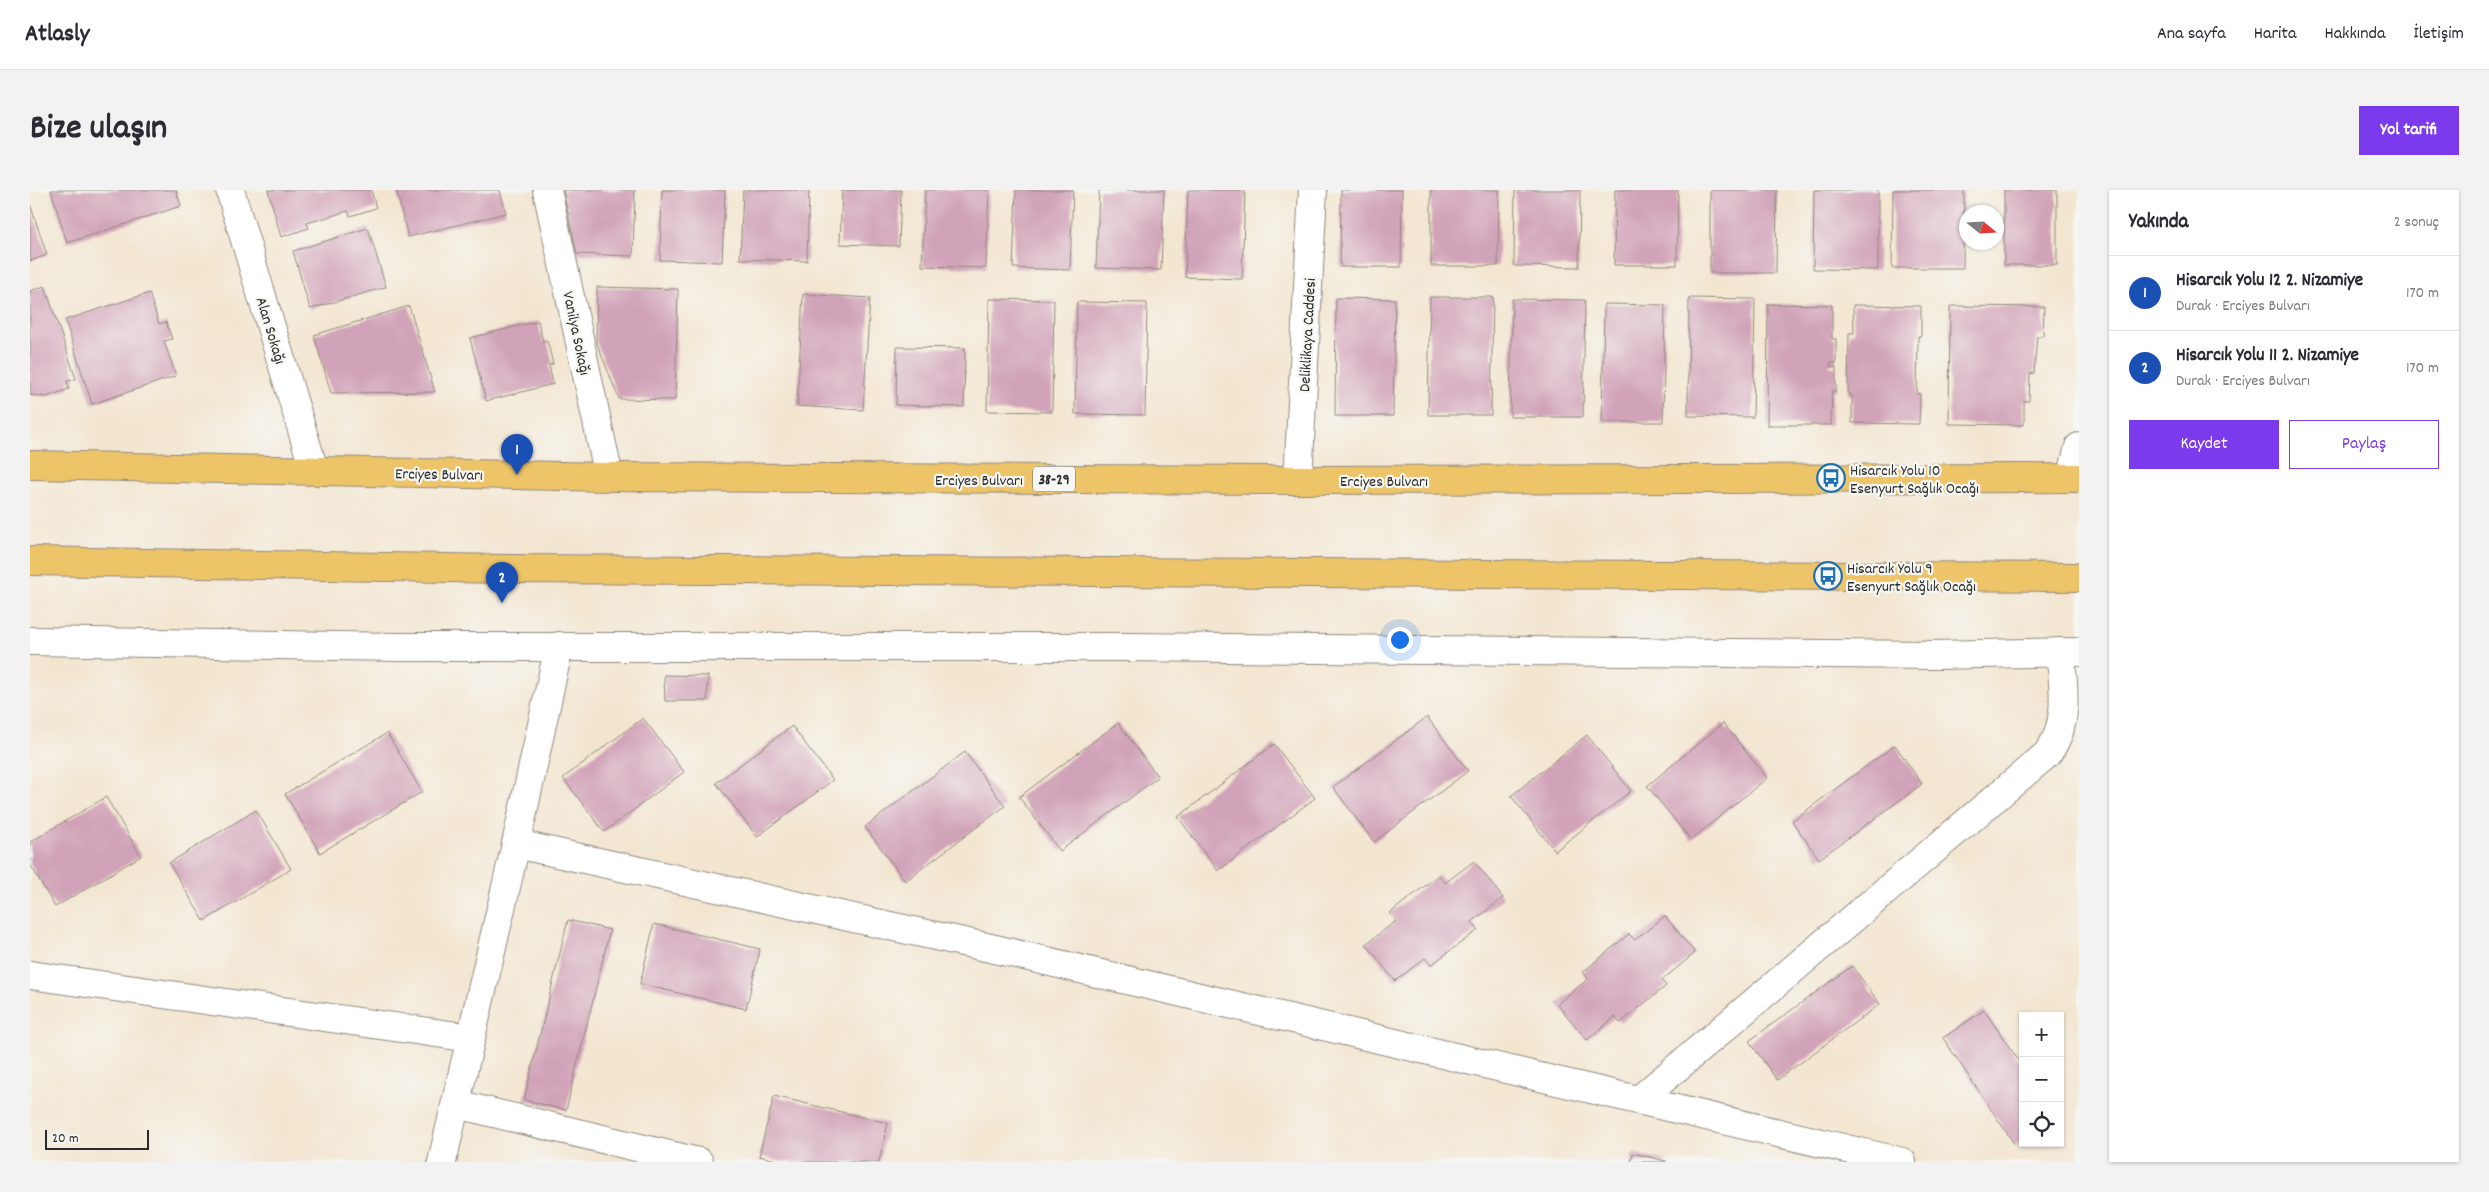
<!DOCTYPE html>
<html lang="tr">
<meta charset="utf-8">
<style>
body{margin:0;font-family:Dekko,sans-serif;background:#f2f2f3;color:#2b2b33}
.controls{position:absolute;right:15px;bottom:15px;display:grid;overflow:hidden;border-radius:0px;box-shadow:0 1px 4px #0004}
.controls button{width:45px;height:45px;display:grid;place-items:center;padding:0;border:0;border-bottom:1px solid #e1e1e2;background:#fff;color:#2b2b33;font:25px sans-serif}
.compass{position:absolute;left:1929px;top:15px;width:45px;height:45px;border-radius:50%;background:#fff;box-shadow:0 1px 4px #0004;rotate:108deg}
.scale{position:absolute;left:15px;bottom:12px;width:104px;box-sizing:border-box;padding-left:5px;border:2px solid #2b2b2b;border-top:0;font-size:14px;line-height:18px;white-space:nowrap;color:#2b2b2b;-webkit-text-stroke:4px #f6f6f2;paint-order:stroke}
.you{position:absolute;left:1369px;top:449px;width:18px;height:18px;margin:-12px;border:4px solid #fff;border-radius:50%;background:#1a73e8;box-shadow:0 0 0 8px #1a73e833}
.badge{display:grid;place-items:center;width:32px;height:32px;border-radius:50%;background:#7c3aed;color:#fff;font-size:16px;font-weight:700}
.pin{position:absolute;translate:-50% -41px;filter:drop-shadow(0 1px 2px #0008)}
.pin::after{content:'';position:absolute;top:26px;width:18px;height:15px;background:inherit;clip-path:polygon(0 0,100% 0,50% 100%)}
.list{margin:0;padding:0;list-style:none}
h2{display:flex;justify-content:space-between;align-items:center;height:65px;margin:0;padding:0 20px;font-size:21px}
h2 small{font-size:16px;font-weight:400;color:#7c7c81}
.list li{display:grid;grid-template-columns:32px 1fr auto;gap:15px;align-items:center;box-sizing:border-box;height:75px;padding:0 20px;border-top:1px solid #e1e1e2}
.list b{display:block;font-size:19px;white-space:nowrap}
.list p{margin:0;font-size:16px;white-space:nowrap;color:#7c7c81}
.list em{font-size:16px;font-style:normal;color:#7c7c81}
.actions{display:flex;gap:10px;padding:15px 20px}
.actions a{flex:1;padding:11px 0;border:1px solid #7c3aed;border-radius:0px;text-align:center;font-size:18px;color:#7c3aed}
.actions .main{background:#7c3aed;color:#fff}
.icon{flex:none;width:28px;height:28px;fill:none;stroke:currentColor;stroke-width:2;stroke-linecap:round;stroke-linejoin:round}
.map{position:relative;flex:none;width:2049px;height:972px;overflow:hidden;border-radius:0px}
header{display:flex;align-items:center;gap:30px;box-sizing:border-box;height:70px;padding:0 25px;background:#fff;border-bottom:1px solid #e1e1e2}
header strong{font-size:24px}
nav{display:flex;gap:28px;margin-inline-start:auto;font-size:18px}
.intro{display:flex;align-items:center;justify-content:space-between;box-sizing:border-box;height:120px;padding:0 30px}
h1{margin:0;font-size:35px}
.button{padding:12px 22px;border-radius:0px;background:#7c3aed;color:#fff;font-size:18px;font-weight:700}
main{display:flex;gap:30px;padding:0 30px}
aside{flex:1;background:#fff;border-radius:0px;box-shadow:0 1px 4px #0004}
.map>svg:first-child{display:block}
.building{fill:#d1a3b8}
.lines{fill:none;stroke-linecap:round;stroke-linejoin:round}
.minor-casing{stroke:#8f887e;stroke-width:30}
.highway-casing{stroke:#8f887e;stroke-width:30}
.minor{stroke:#fff;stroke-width:28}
.highway{stroke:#eec469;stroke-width:28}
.labels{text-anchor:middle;stroke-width:4.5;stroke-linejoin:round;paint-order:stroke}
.shield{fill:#f6f6f2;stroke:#686867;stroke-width:1}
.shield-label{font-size:15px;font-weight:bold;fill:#2b2b2b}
.street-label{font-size:16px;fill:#2b2b2b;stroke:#f6f6f2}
.poi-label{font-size:16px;fill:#2b2b2b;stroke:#f6f6f2;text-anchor:start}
</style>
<header>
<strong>Atlasly</strong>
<nav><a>Ana sayfa</a><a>Harita</a><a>Hakkında</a><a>İletişim</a></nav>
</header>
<div class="intro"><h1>Bize ulaşın</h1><a class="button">Yol tarifi</a></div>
<main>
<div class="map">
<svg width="2049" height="972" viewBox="0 0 2049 972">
<rect width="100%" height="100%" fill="#f6f6f2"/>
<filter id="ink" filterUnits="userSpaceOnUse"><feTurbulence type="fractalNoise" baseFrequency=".02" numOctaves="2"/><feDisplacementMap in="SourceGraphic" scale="10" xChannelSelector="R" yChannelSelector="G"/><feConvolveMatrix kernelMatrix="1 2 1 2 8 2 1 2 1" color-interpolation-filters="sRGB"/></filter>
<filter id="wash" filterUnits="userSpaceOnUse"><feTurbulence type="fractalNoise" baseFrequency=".0096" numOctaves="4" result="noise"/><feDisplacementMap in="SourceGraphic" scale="20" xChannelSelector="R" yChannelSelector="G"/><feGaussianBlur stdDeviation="1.12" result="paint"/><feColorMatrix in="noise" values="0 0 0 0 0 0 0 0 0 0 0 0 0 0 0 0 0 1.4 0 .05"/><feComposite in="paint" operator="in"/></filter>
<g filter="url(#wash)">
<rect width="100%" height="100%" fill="#f3e6d1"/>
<g id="blocks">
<g class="building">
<polygon points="21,0 146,0 151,16 37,53"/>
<polygon points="238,0 341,0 346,18 320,26 318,21 277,33 279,38 251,47"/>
<polygon points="366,0 470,0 476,23 378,47"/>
<polygon points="533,0 605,0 603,66 547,64"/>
<polygon points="632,0 695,0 692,72 630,70"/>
<polygon points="713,0 779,0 777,71 710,69"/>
<polygon points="812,0 871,0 869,56 810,54"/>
<polygon points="895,0 959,0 956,78 892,76"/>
<polygon points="986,0 1043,0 1040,80 983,78"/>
<polygon points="1069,0 1134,0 1131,80 1066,78"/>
<polygon points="1158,0 1215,0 1212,89 1155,87"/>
<polygon points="1311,0 1372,0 1371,77 1310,77"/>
<polygon points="1401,0 1469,0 1468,76 1401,76"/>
<polygon points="1485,0 1550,0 1549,77 1484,76"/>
<polygon points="1585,0 1648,0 1647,75 1584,75"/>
<polygon points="1680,0 1747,0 1746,83 1680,83"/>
<polygon points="1784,0 1848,0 1848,80 1783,79"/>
<polygon points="1863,0 1934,0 1933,78 1862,78"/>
<rect x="1974" y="0" width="53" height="75"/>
<polygon points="0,14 17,65 0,71"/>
<polygon points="338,38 356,97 280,119 263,61"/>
<polygon points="15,96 46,189 37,191 39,199 16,207 0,205 0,101"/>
<polygon points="567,97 648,99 645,210 589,209 566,151"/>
<polygon points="119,103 129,134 136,132 142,149 134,151 146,186 62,214 35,130"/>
<polygon points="773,104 840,108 833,220 767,216"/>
<polygon points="1400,107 1463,107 1461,225 1398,225"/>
<polygon points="1306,108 1365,109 1363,226 1305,226"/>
<polygon points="1659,108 1725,109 1723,227 1658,226"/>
<polygon points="959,109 1024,110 1022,222 957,221"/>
<polygon points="1482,109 1555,110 1553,227 1480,227"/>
<polygon points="1047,112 1117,113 1115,225 1045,224"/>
<polygon points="1574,114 1635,115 1633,232 1572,232"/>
<polygon points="1738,114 1802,115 1802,149 1806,149 1806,173 1800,173 1800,177 1806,177 1806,201 1802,201 1801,235 1737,235"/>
<polygon points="1823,115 1891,116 1891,146 1888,146 1887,204 1890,204 1889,234 1822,233 1822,205 1818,205 1819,143 1824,143"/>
<polygon points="379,116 405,202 301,203 284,145"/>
<polygon points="1920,116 2014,117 2013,146 2007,146 2004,183 2000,184 1999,211 1994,211 1994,235 1919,234"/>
<polygon points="508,131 513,152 517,150 523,174 519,175 523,194 456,211 440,148"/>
<polygon points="867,157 935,158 934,217 866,215"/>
<polygon points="634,485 678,486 677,511 635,511"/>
<polygon points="1397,527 1438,581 1344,652 1303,597"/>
<polygon points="613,528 654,582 574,642 533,588"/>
<polygon points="1088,533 1128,587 1030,661 989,607"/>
<polygon points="1693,533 1737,588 1661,650 1617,596"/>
<polygon points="762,536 803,590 727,647 686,593"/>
<polygon points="357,543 392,602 290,663 255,604"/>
<polygon points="1557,545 1601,601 1525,661 1481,606"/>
<polygon points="1244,554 1285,608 1188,681 1148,627"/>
<polygon points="1865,555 1892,594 1789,669 1762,631"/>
<polygon points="935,562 975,616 875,691 835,637"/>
<polygon points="76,607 111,666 25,717 0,674 0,652"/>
<polygon points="226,620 261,679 174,731 139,673"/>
<polygon points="1444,671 1473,708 1442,732 1448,740 1401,775 1395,768 1365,791 1336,754 1366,731 1360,723 1409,685 1415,693"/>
<polygon points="1635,726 1665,763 1632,790 1636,796 1590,833 1585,827 1557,850 1527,814 1558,789 1553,782 1599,744 1605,750"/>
<polygon points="538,730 580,740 536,920 494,910"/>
<polygon points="624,734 730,759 716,819 610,794"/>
<polygon points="1822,776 1850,814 1747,890 1719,851"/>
<polygon points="1954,820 1993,877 1993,950 1985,955 1913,848"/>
<polygon points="744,906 858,933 849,972 754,972 729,966"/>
<polygon points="1603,963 1636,971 1636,972 1601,972"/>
</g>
</g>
</g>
<g filter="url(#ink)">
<use href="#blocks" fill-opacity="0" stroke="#8f887e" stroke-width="1"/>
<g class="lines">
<defs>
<g id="minor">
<polyline points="200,0 284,280"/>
<polyline points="517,0 579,287"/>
<polyline points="2041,288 2049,257"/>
<polyline points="1268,290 1283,0"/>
<polyline points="0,451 368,457 1094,457 1905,465 2049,462"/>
<polyline points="486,654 965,759 1872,972"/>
<polyline points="0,785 441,848"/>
<path d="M1610 909 2016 565C2040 537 2034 496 2030 462"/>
<polyline points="426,914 669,972"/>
<polyline points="412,972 486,654 529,456"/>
</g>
<g id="highway">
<polyline points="0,275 579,287 1268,290 2049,288"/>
<polyline points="0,371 478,379 2049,387"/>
</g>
</defs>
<use href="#minor" class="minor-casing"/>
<use href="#highway" class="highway-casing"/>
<use href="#minor" class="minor"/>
<use href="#highway" class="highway"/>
</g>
</g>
<defs>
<symbol id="bus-ring" viewBox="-11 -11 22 22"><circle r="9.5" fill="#f6f6f2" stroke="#1f6fb2" stroke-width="1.5"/><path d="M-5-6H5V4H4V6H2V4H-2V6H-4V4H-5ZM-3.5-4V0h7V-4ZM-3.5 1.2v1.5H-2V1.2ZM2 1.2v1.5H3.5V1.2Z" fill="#1f6fb2"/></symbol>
</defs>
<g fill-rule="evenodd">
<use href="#bus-ring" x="1785" y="272" width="32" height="32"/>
<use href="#bus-ring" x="1782" y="370" width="32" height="32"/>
</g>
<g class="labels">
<rect class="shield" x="1003" y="276.5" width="42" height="25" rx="4"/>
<g class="shield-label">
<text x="1024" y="294">38-29</text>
</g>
<g class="street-label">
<text transform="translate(242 140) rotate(73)" y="6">Alan Sokağı</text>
<text transform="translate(548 143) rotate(78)" y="6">Vanilya Sokağı</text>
<text transform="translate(1276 145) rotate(-87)" y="6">Deliklikaya Caddesi</text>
<text transform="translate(409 283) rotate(1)" y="6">Erciyes Bulvarı</text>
<text x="949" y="295">Erciyes Bulvarı</text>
<text x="1354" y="296">Erciyes Bulvarı</text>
</g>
<g class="poi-label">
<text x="1820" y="285">Hisarcık Yolu 10<tspan x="1820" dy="18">Esenyurt Sağlık Ocağı</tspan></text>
<text x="1817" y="383">Hisarcık Yolu 9<tspan x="1817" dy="18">Esenyurt Sağlık Ocağı</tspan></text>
</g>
</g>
</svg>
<div class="controls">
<button>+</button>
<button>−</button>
<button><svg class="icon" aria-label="locate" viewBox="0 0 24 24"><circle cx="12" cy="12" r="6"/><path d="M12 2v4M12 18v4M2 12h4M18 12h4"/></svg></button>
</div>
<svg class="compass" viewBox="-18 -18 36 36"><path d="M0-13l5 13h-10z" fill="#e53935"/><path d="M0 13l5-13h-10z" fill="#7c7c81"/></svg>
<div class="scale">20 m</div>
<div class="you"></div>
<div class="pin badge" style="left:487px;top:285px;background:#1a4fb4">1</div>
<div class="pin badge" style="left:472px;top:413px;background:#1a4fb4">2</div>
</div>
<aside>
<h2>Yakında<small>2 sonuç</small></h2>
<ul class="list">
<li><span class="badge" style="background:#1a4fb4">1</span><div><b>Hisarcık Yolu 12 2. Nizamiye</b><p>Durak · Erciyes Bulvarı</p></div><em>170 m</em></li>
<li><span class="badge" style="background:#1a4fb4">2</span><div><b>Hisarcık Yolu 11 2. Nizamiye</b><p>Durak · Erciyes Bulvarı</p></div><em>170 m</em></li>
</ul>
<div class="actions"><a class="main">Kaydet</a><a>Paylaş</a></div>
</aside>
</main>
